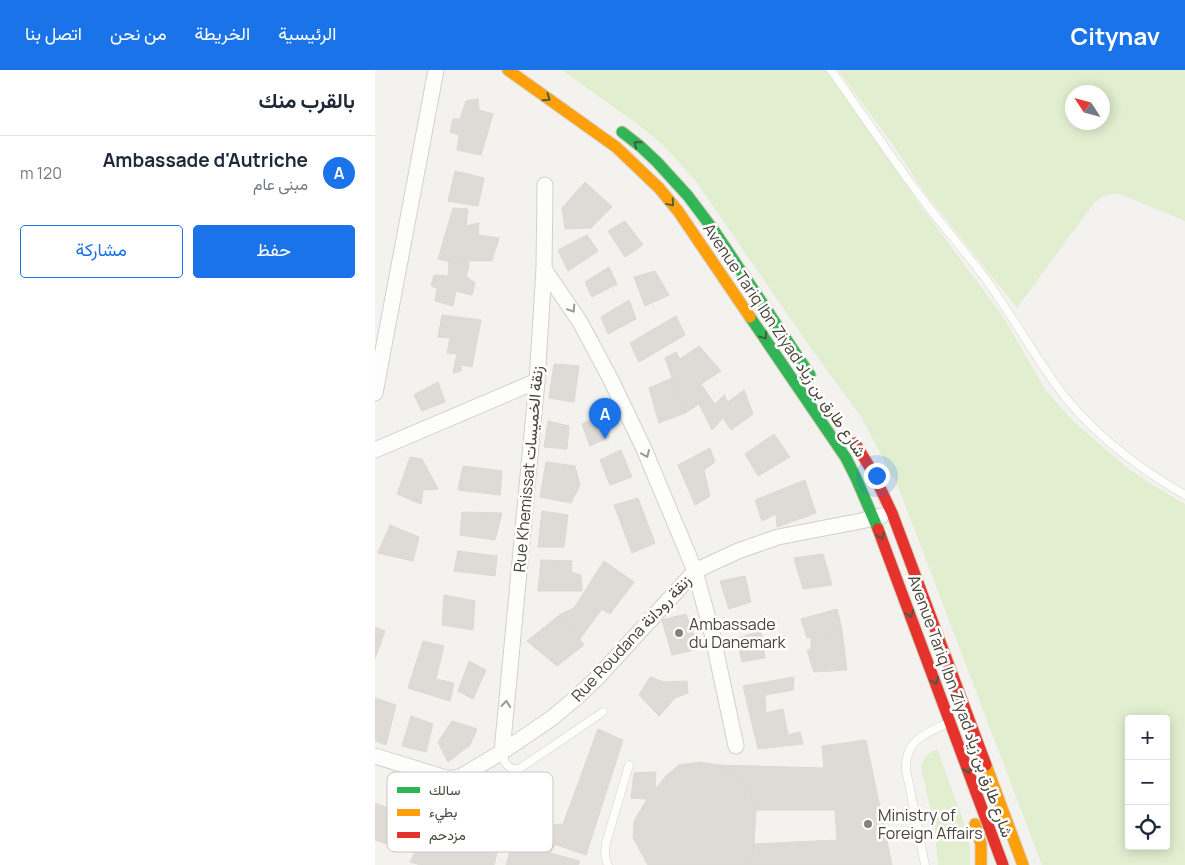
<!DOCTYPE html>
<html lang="ar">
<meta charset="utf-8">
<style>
body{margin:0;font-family:Manrope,Vazirmatn,sans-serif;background:#f2f2f3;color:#1f2937;direction:rtl}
.controls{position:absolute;right:15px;bottom:15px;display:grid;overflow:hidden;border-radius:5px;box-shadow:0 2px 12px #0003}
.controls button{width:45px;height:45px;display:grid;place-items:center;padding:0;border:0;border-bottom:1px solid #e0e1e3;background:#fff;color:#1f2937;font:25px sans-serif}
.compass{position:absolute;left:690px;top:15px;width:45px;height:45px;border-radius:50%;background:#fff;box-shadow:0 2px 12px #0003;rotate:306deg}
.you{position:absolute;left:501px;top:405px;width:18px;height:18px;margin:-12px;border:4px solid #fff;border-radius:50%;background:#1a73e8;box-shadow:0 0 0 8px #1a73e833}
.badge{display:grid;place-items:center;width:32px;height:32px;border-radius:50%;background:#1a73e8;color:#fff;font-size:16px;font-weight:700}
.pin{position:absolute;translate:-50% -41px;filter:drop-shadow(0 1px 2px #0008)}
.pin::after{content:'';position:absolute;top:26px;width:18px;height:15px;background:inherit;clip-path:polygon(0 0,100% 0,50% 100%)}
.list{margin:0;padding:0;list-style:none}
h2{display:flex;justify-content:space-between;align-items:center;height:65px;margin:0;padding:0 20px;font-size:21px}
h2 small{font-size:16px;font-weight:400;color:#747a83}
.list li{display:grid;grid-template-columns:32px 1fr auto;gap:15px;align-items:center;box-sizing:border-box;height:75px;padding:0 20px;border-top:1px solid #e0e1e3}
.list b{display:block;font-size:19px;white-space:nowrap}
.list p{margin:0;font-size:16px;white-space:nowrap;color:#747a83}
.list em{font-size:16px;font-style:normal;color:#747a83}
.actions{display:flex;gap:10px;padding:15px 20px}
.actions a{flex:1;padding:11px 0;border:1px solid #1a73e8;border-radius:5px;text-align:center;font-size:18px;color:#1a73e8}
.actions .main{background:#1a73e8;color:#fff}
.icon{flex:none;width:28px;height:28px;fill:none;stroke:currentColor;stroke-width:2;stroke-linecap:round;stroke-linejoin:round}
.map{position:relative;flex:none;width:810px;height:795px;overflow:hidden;direction:ltr}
header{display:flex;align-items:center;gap:30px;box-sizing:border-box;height:70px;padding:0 25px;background:#1a73e8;color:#fff}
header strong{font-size:24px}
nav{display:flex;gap:28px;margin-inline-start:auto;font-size:18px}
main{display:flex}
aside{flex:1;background:#fff}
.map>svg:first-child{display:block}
.green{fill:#e1eecf;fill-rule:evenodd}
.building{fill:#dedbd6;stroke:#dcd9d4}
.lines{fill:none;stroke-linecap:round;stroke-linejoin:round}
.lane-casing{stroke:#d2d0cb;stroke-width:9}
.street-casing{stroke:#d2d0cb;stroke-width:17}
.fast-casing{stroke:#d6cebb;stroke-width:13}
.slow-casing{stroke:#d6cebb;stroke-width:13}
.jam-casing{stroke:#d6cebb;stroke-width:13}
.lane{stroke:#fdfdfc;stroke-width:8}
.street{stroke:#fdfdfc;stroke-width:15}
.fast{stroke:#30b455;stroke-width:11}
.slow{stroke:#ff9f0a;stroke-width:11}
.jam{stroke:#e5322d;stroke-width:11}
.oneway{stroke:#446040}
.oneway2{stroke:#9b9791}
.poi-dot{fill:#868178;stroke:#fff;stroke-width:2}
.labels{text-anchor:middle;stroke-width:5;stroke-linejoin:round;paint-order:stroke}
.street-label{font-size:16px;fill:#4b4439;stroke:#fff}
.poi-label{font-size:16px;fill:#4b4439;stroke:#fff;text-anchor:start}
.key{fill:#fff;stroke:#c9c7c4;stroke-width:1}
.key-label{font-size:14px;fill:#4b4439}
</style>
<header>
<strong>Citynav</strong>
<nav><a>الرئيسية</a><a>الخريطة</a><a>من نحن</a><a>اتصل بنا</a></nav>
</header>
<main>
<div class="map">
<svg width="810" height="795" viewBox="0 0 810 795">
<rect width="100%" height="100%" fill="#f4f2ee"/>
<g class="green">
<path d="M187 0H451L537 124 627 245 670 319 679 330 699 352 754 399 774 413 810 434V795H667L526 424 518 407 514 403 508 388 486 347 433 274 320 110 285 72 265 56ZM754 649H791V776H754Z"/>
<path d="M463 0H810V151L745 124C732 123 724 127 716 137L642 238 547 119 523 82ZM698 22H728V52H698Z"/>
<path d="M562 679 591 758 595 777V795H563L559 754 546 698C548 688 553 683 562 679Z"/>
</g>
<g class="building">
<polygon points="103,29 104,40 118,44 106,85 82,80 84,65 75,62 78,49 85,49 91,31"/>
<polygon points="80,101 109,108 103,136 73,131"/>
<polygon points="210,112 237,137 216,158 190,159 187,138"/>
<polygon points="78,138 93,139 91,156 104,153 103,165 124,168 117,191 93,191 94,196 63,189"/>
<polygon points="250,151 268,175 250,187 233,161"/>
<polygon points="212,165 223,181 193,201 183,180"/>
<polygon points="74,191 94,196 91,206 100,213 97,225 81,221 78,236 60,231 62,218 56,216 59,205 73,206"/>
<polygon points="234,197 242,214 217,227 210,212"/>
<polygon points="280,201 294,225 270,236 259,207"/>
<polygon points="254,230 261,249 233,264 226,247"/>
<polygon points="67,245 106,250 97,297 86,295 86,301 78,303 82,284 72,283 75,268 63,267"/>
<polygon points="301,246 310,265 264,292 255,273"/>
<polygon points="324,276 346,301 326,314 334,326 324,334 310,343 290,288 301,282 305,289"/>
<polygon points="179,294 204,296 199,332 174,328"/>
<polygon points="297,308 310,343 284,353 274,318"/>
<polygon points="63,312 70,332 47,341 39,325"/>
<polygon points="369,320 378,344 356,360 348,348 337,360 324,334 334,326 340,334 349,325 353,332"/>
<polygon points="224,345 234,367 215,376 207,354"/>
<polygon points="173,351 194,356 192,379 169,377"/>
<polygon points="399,364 415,387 383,406 370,384"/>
<polygon points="335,378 340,392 329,400 335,426 320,435 303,395"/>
<polygon points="246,380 257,407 235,415 225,390"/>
<polygon points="35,387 47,389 63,419 48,420 46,434 22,424"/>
<polygon points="171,392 200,396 205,415 196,433 165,427"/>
<polygon points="88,396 127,401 125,425 83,420"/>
<polygon points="430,410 441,443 402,457 401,444 387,451 380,430"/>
<polygon points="263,428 280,473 257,483 239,435"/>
<polygon points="167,441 193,445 189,477 163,477"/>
<polygon points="87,442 127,443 120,470 85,465"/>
<polygon points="15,455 44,467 38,491 3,483"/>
<polygon points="83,481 122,486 120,506 79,501"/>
<polygon points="448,484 457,515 428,519 419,488"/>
<polygon points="166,490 197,491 196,502 206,505 207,521 163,521"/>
<polygon points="229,491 259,512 235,544 227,539 205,569 186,544 199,538"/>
<polygon points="370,506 376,532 354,539 345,511"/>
<polygon points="69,525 100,531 98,560 67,555"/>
<polygon points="462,539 467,560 432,568 426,549"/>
<polygon points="186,544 209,575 182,596 152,571"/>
<polygon points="311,544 324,579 297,585 287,550"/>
<polygon points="0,557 10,561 0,589"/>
<polygon points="386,560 390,588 367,592 361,569"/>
<polygon points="467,560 472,600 439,602 432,580 436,579 436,567"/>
<polygon points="48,571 69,576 61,609 79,613 75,631 33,618"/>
<polygon points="94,591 111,600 98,629 83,621"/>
<polygon points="275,607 289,612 312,611 313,623 300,628 284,646 264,625"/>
<polygon points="419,607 418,620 390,625 391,643 408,639 413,665 425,662 428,674 383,679 368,616"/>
<polygon points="0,628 21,635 11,675 0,671"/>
<polygon points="36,646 58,654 51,682 27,676"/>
<polygon points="77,651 102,659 95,675 73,692 63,672"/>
<polygon points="223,659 248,670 211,785 164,769 169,755 188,754"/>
<polygon points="491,670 517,795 371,795 375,791 379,774 462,770 460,740 381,740 374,718 358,703 342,695 449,698 447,676"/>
<polygon points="324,692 342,695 358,703 374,718 381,740 379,774 375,791 371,795 273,795 258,768 259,751 272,729 291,706 304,695"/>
<polygon points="281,702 280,718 272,729 256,728 259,703"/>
<polygon points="108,719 137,725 135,738 161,744 159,752 169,755 164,769 128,760 119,795 46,795 35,792 40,783 0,770 0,733 46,751 49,737 72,743 65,772 91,779"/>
<polygon points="140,763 180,775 175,783 205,791 203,795 131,795"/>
</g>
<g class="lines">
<defs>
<g id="lane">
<path d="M456 0C486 42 515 86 546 127 567 155 589 180 610 208 634 241 655 278 679 312 712 360 760 396 810 425"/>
<path d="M127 682C129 692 132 700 144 699L228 642"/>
<path d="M233 795C229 787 230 781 231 773L254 695"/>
<path d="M550 795 531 699C530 669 551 664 573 653"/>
</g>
<g id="street">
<polyline points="169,199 205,252 235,308 269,379 320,501 337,563 361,676"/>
<polyline points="0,323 61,0"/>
<polyline points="0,380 162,311"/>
<polyline points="127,682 162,311 169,199 170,115"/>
<polyline points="0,686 71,708 79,708 85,707 127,682 177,648 202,627 224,606 320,501 363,481 403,467 486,451 506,446"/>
</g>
<g id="fast">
<polyline points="247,62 265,76 282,92 313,126 340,162 435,305"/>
<polyline points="375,247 471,388 481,408 503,459"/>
</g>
<g id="slow">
<polyline points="133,0 241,77 284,118 303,141 375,247"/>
<polyline points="611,695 648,795"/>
<polyline points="600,754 606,774 606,795"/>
</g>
<g id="jam">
<polyline points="480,373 497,401 517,443 611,695"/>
<polyline points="503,459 628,795"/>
</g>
</defs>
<use href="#lane" class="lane-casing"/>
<use href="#street" class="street-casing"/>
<use href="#fast" class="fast-casing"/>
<use href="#slow" class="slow-casing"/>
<use href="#jam" class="jam-casing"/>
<use href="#lane" class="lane"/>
<use href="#street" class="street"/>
<use href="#fast" class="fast"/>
<use href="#slow" class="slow"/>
<use href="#jam" class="jam"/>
</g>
<defs><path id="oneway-chevron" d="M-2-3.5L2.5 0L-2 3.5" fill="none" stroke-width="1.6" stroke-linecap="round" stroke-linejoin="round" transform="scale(1.25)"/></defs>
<g class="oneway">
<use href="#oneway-chevron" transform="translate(172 28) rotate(35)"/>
<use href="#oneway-chevron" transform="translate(262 74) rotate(-140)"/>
<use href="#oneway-chevron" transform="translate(296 133) rotate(50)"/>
<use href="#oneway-chevron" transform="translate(389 266) rotate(56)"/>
<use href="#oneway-chevron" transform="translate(506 466) rotate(70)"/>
<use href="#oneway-chevron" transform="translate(535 544) rotate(69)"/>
<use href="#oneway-chevron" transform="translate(560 611) rotate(69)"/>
<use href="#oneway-chevron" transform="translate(593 700) rotate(70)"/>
</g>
<g class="oneway2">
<use href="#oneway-chevron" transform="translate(197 239) rotate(57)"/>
<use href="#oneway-chevron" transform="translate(271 384) rotate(67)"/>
<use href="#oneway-chevron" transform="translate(131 634) rotate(-85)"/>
</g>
<g class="poi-dot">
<circle cx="304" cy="563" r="5"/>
<circle cx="493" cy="754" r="5"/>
</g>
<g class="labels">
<g class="street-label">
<text transform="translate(410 270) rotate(56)" y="6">Avenue Tariq Ibn Ziyad شارع طارق بن زياد</text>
<text transform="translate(153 399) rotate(-85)" y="6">Rue Khemissat زنقة الخميسات</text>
<text transform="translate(256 568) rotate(-47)" y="6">Rue Roudana زنقة رودانة</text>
<text transform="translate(586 636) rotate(70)" y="6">Avenue Tariq Ibn Ziyad شارع طارق بن زياد</text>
</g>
<g class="poi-label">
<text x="314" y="560">Ambassade<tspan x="314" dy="18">du Danemark</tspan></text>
<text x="503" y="751">Ministry of<tspan x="503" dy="18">Foreign Affairs</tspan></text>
</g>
</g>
<rect x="12" y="702" width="166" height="80" rx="8" class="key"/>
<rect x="22" y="717" width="23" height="6" fill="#30b455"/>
<rect x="22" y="739" width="23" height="7" fill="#ff9f0a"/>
<rect x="22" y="762" width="23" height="6" fill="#e5322d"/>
<g class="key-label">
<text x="54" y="725">سالك</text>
<text x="54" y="747">بطيء</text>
<text x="54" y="770">مزدحم</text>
</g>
</svg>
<div class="controls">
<button>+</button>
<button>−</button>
<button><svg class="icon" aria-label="locate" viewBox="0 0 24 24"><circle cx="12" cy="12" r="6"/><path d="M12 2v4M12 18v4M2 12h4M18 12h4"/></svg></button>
</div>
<svg class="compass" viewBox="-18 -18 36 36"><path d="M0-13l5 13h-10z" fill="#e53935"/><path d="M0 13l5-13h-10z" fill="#747a83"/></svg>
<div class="you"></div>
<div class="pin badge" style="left:230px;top:369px">A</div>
</div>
<aside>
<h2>بالقرب منك<small></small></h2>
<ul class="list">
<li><span class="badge">A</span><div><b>Ambassade d'Autriche</b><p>مبنى عام</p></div><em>120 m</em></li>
</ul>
<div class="actions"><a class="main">حفظ</a><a>مشاركة</a></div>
</aside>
</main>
